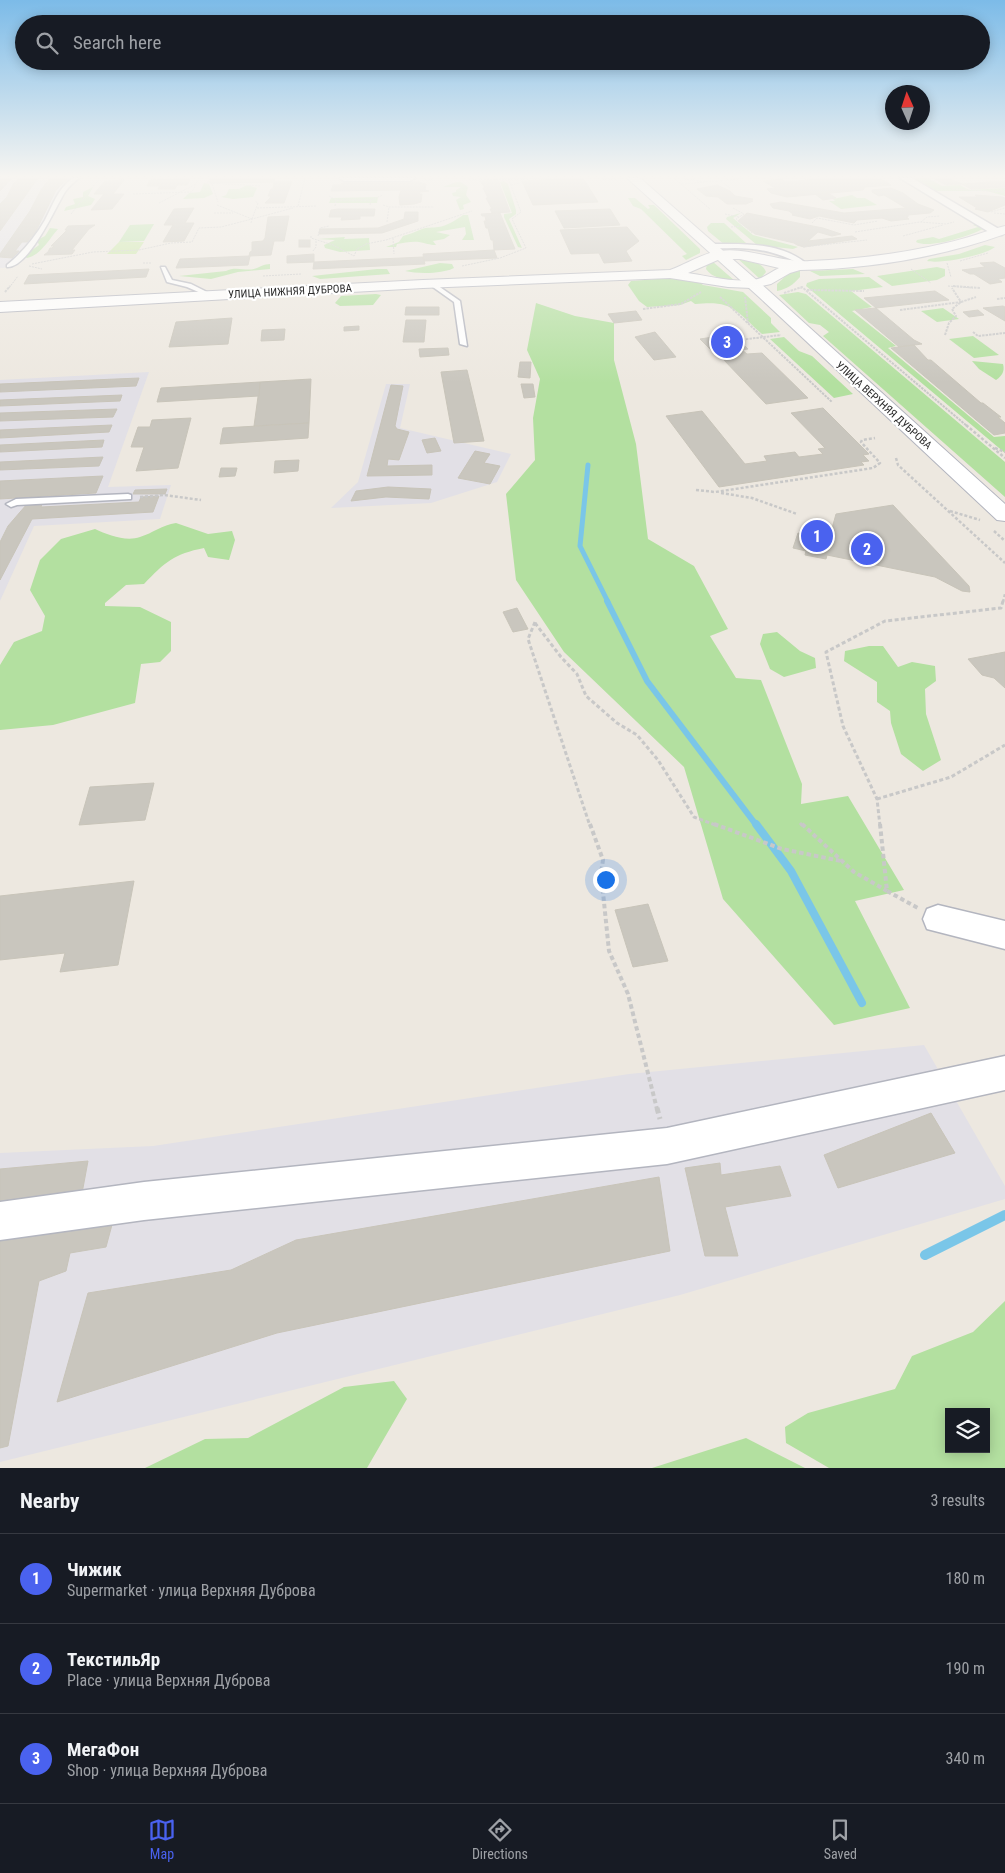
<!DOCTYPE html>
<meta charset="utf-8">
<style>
body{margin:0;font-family:"Roboto Condensed",sans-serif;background:#20242c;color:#f1f3f6}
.controls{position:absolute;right:15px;bottom:15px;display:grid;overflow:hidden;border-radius:0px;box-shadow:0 2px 12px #0003}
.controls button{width:45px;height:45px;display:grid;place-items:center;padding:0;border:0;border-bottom:1px solid #363941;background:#171b24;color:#f1f3f6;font:25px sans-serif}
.compass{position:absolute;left:885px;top:85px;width:45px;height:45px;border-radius:50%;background:#171b24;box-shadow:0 2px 12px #0003;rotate:357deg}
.you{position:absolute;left:605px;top:879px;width:18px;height:18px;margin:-12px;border:4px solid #fff;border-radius:50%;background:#1a73e8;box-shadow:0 0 0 8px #1a73e833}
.badge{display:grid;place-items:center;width:32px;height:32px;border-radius:50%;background:#4a62ef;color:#fff;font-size:16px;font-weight:700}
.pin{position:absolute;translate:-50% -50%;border:2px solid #fff;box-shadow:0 1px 5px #0006}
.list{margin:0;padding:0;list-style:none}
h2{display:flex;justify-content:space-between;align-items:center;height:65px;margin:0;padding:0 20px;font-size:21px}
h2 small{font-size:16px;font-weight:400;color:#9ea1a6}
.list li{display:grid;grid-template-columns:32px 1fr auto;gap:15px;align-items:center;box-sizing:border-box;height:90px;padding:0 20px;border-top:1px solid #363941}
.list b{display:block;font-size:19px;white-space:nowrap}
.list p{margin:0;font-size:16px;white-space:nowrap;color:#9ea1a6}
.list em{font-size:16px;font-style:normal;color:#9ea1a6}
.icon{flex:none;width:28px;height:28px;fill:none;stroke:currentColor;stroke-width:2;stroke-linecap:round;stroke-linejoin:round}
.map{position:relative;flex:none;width:1005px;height:1468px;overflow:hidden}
.search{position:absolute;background:#171b24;box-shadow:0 2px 12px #0003;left:15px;right:15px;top:15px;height:55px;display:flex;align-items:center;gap:12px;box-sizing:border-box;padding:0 18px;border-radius:28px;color:#9ea1a6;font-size:19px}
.sheet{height:335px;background:#171b24}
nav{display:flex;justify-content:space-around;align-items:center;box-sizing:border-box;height:70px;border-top:1px solid #363941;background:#171b24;font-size:14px;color:#9ea1a6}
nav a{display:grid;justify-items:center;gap:2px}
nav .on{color:#4a62ef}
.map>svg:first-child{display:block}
.industrial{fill:#e2e0e6}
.green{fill:#b3e0a0;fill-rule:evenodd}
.pitch{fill:#c4e69c}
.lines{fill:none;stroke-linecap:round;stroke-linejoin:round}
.stream-far3{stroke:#7ac6e8;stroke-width:5}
.stream-far2{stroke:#7ac6e8;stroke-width:6}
.stream-far1{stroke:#7ac6e8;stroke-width:8}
.stream{stroke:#7ac6e8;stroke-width:10}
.building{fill:#c9c6be;stroke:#c8c4b9}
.service-casing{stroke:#b3b5bf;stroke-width:3}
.minor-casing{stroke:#b3b5bf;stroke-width:3}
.tertiary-casing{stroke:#b3b5bf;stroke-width:2}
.secondary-casing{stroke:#b3b5bf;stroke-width:2}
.path-far5{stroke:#c8c8c8;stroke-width:1;stroke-dasharray:2 1;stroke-linecap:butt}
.path-far4{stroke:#c8c8c8;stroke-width:2;stroke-dasharray:2.5 1;stroke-linecap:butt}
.path-far3{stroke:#c8c8c8;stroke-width:2.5;stroke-dasharray:3 2;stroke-linecap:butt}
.path-far2{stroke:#c8c8c8;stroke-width:3;stroke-dasharray:4 2.5;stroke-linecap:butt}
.path-far1{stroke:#c8c8c8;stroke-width:4;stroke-dasharray:4.5 3;stroke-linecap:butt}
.path{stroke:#c8c8c8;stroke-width:5;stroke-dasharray:5.5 4;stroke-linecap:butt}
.service{fill:#fff;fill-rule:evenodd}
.minor{fill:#fff;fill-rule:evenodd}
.tertiary{fill:#fff;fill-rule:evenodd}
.secondary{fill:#fff;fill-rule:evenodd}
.labels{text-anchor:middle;stroke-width:4.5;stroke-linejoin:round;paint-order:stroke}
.far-street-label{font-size:11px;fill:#2c2c2c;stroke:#fff}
</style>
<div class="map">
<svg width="1005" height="1468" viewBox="0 0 1005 1468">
<rect width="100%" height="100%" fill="#ede8e0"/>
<g class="industrial">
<polygon points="0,178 72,178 66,182 42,225 16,258 4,268 0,268"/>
<polygon points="149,372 108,487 171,485 160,519 34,526 0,601 0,380"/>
<polygon points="386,384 410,384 400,428 511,454 497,482 431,503 331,508 358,482"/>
<polygon points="924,1045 1005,1186 1005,1199 680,1295 0,1462 0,1153 153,1146 629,1074"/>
</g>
<g class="green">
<polygon points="911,178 928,178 942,186 960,185 969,190 1005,188 1005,196 987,191 933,191"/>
<polygon points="504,181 508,184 516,210 516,214 509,219 522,248 518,247 504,217 504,214 512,213 500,182"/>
<polygon points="456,182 461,182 468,187 466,195 471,202 463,205 464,209 460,210 456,200 461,197 453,196 452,193 456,192 456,190 461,187 443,187"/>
<polygon points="204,183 209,184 213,194 204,198 183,199 189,193 200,192"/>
<polygon points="247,185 257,188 253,197 233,199 221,197 226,195 229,189 239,189"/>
<polygon points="93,187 88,196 95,199 91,205 64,211 66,207 75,204 73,199 83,197 83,192"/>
<polygon points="852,195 857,198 865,198 877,205 841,209 829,201 835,201 833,199"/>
<polygon points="378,197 377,203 329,203 331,198"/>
<polygon points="628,198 635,198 648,209 650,208 648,205 654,205 700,249 700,253 686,260 682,256 687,254 641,209 633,206"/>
<polygon points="741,213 733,218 753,235 798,247 793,249 757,245 726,219 727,217"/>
<path d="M463 215H468L474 240H462L466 234 465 227 436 232 450 235 444 239 433 241 436 245C429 245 426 243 419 242 412 241 404 243 397 244L396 247H386L399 242 403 236C410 234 415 232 422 229 426 227 433 228 438 227 447 226 456 220 463 215Z"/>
<polygon points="711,223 724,223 746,243 725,245 708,231 707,227"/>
<polygon points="154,224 144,241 119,242 130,225"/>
<path d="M975 224 983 229C969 236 930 249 916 242L917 240 933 237 939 239 978 227 973 225Z"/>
<path d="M50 228 58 229C49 239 41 255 27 258L24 256 39 245 37 240 45 236Z"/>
<polygon points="345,237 344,239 369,238 370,250 340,252 325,248 324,245 335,240 318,239"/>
<path d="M985 245 995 247C983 256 941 264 927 261L929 259 959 254Z"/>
<path d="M737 258C748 260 762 261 766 272L760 279Z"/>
<path d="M712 261 735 281C724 279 712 278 706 269L707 264Z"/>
<path d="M440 263 452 264 454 268C442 274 418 274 405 271Z"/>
<path d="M270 264V269L238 272 211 279 179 276 226 271C235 266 245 271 254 269 260 267 264 264 270 264Z"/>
<polygon points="937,267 945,269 945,276 937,280 892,286 877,276"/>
<polygon points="377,269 387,269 390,274 320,279 312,276"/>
<polygon points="853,269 865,274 820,276 810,271"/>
<path d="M800 271V277C793 285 787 289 777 291V284L790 272Z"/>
<path d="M683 277 697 280 703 285 743 292 771 318V323L780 332 762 334C735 310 733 300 695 304L691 301 680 305 647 307 639 301 628 285 631 281Z"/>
<polygon points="869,277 883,287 851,291 872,307 852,311 896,346 888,348 994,437 1005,436 1005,453 806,286 807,283 819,279"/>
<polygon points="798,292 806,294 1005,462 1005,497 823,336 829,332 820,325 809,323 779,295"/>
<polygon points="376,294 381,295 373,305 340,306 335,303 341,296"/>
<polygon points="536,303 575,316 614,323 614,360 636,444 648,539 694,566 728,629 710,636 736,678 761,680 802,784 801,804 848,796 904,890 855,901 910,1008 834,1025 723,899 684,767 564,652 516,580 506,494 535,460 533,418 540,379 527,350"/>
<polygon points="943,308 959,319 937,322 921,311"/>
<polygon points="973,336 999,355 974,358 949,339"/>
<polygon points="784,337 799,351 812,356 853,394 834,398 770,339"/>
<path d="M972 361 1003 364C1005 371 1002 376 996 380L979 369Z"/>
<path d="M176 523 208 534 232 531 235 540 229 560 208 557 204 548C174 554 165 562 144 584L126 585 105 603V606L140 607 171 622V651L160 662 141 664 135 703 53 725 0 730V665L14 642 42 631 45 616 30 590 40 560 61 539 95 529C108 535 126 542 140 537 153 533 162 525 176 523Z"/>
<polygon points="777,632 800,651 815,658 816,668 784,677 770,669 760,644 763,634"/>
<polygon points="869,646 883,646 898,667 912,662 935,666 936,681 925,689 926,714 941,760 923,771 901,754 891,723 890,711 877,702 877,682 844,661 845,651"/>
<path d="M1005 1301V1468H829L786 1443 785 1427 808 1413 895 1389 912 1356 973 1332ZM949 1412H986V1449H949Z"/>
<polygon points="394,1381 407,1399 367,1468 145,1468 205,1439 248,1438 344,1387"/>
<polygon points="746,1438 805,1468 652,1468"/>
</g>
<polygon class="pitch" points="119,242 144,242 136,254 107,254"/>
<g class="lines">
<polyline class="stream-far3" points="588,465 580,546 608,602"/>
<polyline class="stream-far2" points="607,601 647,681 757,826"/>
<polyline class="stream-far1" points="756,824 791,871 862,1003"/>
<polyline class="stream" points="925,1255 1005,1215"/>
</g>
<g class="building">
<polygon points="2,178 12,178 0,191 0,180"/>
<polygon points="20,178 38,178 0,231 0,204 7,197 14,183"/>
<polygon points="50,178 68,178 56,190 35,233 27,242 22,242 15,251 19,251 12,258 0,257 0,254 30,211 41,190"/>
<polygon points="211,178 275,178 274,182 209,183"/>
<polygon points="583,178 598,202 533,205 522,181"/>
<polygon points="830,178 871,178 875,180 881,179 891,185 865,187 863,190 787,197 771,193 767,189 775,188 763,181 782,179 785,182"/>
<polygon points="933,178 948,178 962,184 946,185"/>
<polygon points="190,179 187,185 177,185 175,189 158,189 160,186 147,186 150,180"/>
<polygon points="124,180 113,194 124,194 112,209 91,210 104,194 94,194 105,181"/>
<polygon points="498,180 510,212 492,213 490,209 492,209 486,198 488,198 483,188 485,188 480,181"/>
<polygon points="292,181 284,203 265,203 270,198 271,196 268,196 271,189 273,189 274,182"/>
<polygon points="1004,181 1005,187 971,189 962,184"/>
<polygon points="418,182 426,184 425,190 429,191 420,192 419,194 422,194 421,202 414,204 400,205 399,197 401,190 331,191 333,185 341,185 342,183"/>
<polygon points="717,185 730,191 735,196 753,199 751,201 753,201 746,204 727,204 718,197 706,196 697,189"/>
<polygon points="891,188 903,193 918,204 934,210 930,213 908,215 908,217 906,218 909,219 891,221 882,218 857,220 854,223 819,216 810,219 792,215 793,214 789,211 773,208 770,204 781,202 844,213 906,208 884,195 879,196 872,192 872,190"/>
<polygon points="828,193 836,198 823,200 815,194"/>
<polygon points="975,195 1002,197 1005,198 1005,205 988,212 975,209 977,208 959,197 977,197"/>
<polygon points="194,208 185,223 194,223 184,241 163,242 173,225 164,225 174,209"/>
<polygon points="338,209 375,209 374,216 360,216 360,219 341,220 342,217 329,217 331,210"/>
<polygon points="610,209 620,225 564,228 555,211"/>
<polygon points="405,212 418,212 418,221 382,233 319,234 320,229 378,228 404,219"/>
<polygon points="500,213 515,249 494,250 493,240 491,240 488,228 486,228 484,221 486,221 485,216 482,216 481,214"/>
<polygon points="747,213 823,228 841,234 832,236 818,232 808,241 852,236 857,239 804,247 797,245 794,243 755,234 738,221"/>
<polygon points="289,216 284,241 274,241 271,255 250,256 248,265 176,268 180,259 249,256 250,252 252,251 252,242 263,241 265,238 268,217"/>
<polygon points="95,225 89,229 72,250 75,250 72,254 44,255 48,252 50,248 52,248 54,246 51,246 67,230 65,230 68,226"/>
<polygon points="627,227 639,241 626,251 632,261 604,263 599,253 571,254 560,230"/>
<rect x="299" y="240" width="11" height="7"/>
<polygon points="494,250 497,258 424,261 423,254"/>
<polygon points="314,254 314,262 287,263 287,256"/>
<polygon points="423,257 425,264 313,269 314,262"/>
<polygon points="994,262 1005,268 1005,278 998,279 1002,282 990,284 974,274 970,274 962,270 985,267 980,263"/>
<polygon points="149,269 146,277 24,284 29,275"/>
<polygon points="935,291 949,300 876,308 864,298"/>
<polygon points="1003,306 1005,307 1005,321 983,308"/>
<polygon points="406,307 439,307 439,315 405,315"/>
<polygon points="876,308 914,340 922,344 899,347 855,310"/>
<polygon points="978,310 984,315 969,317 963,312"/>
<polygon points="636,311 642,320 614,323 608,314"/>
<polygon points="232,318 228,344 169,347 176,322"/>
<polygon points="406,320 426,320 424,342 403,342"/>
<polygon points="359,326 359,330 344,331 344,327"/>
<polygon points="285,329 284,340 261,341 262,330"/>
<polygon points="655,332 676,357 654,360 635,337"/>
<polygon points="733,334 748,349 742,350 747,354 762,353 808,398 766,404 722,358 738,356 734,351 714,353 700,339"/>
<polygon points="914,345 928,360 931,360 981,403 983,403 1001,417 998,417 1005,423 1005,433 994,435 891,348"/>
<polygon points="448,348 449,355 420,357 419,349"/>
<polygon points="520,362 531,362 530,378 518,377"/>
<polygon points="467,370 484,441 454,443 441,372"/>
<polygon points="139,378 136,386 0,392 0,384"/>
<polygon points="311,379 309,423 254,426 260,382"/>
<polygon points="260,382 259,396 157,402 161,388"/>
<polygon points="521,384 533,384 535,397 524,398"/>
<polygon points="391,385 403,386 395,426 397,429 409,432 399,460 388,459 387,466 432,465 432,475 367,476"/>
<polygon points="122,395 120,401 0,406 0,400"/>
<polygon points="823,408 869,454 863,455 869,461 861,462 864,465 719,487 666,416 702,411 745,464 767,461 764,456 795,452 799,457 823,454 818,449 825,448 791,413"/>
<polygon points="117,409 113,417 0,421 0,413"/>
<polygon points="191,418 178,468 136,471 144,447 131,447 138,427 150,427 152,420"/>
<polygon points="309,423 308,438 220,444 223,428"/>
<polygon points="112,425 109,432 0,438 0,430"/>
<polygon points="435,438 441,451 427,453 422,440"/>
<polygon points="104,440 102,447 0,452 0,445"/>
<polygon points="475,451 490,454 484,463 500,466 490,484 458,478"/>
<polygon points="103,457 99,466 0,470 0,462"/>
<polygon points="299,460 298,471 274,473 275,461"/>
<polygon points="221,468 237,468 235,476 219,477"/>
<polygon points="103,476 96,493 0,499 0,481"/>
<polygon points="388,487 431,489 429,499 386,497 351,501 356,491"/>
<polygon points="167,489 165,494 133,494 135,490"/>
<polygon points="159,496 153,512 32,519 0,580 0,542 8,526 27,504 42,504 41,507 139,502 141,497"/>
<polygon points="893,505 969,586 970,592 962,591 935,577 827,555 826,559 805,555 806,551 793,548 798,533 814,537 817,529 831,532 836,514"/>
<polygon points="517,608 528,629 513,632 503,612"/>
<polygon points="1005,652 1005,688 994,678 982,675 968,659"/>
<polygon points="154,783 145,820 79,825 90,787"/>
<polygon points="134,881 118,965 60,972 65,953 0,960 0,896"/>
<polygon points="648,904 668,961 633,967 615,910"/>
<polygon points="931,1113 955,1153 838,1188 824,1155"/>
<polygon points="88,1161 80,1204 0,1211 0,1169"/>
<polygon points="720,1163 721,1175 780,1166 791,1196 725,1207 738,1256 705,1256 685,1168"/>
<polygon points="659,1177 670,1251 277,1333 57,1402 88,1293 231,1270 296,1240"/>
<polygon points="113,1221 106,1247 70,1253 66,1271 39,1281 8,1446 0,1448 0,1240"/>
</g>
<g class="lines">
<defs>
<g id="service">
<path d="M73 178H79C74 182 69 186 65 192 55 208 29 268 7 267V265C22 253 35 237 45 220 53 205 58 188 73 178Z"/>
<path d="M709 244C742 244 781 241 808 265L803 266C781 253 760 248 735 248 725 248 716 249 707 247Z"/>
<polygon points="161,267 165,267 172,280 191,284 215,296 210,297 187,287 167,282"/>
<polygon points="430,283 434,283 460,301 467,346 460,344 454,302 430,285"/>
<polygon points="128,494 131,495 131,499 17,505 11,507 6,504 16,499"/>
</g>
<g id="minor">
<polygon points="339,178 415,178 410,181 344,181"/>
<polygon points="900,178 912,178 1004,232 1002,235 994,235"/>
<polygon points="938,905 1005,921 1005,949 927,929 923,919 927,909"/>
<polygon points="1005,1056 1005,1090 667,1164 144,1220 0,1240 0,1202 144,1182 667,1128"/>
</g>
<path id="tertiary" d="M1005 226V234C941 257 869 269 800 270L790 273 771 284 752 288 728 287 670 278 423 288 0 312V302L423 280 670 270C687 264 702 253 720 251 750 247 780 263 810 261 856 259 902 254 946 243 966 239 985 231 1005 226ZM720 259H740L779 268C773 271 767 275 761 278 742 285 708 276 688 273Z"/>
<polygon id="secondary" points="627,178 640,178 769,291 1005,504 1005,521 997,520 759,297"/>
</defs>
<use href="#service" class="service-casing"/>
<use href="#minor" class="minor-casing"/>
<use href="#tertiary" class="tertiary-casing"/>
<use href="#secondary" class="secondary-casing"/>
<g class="path-far5">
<polyline points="210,178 207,183 261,186"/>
<polyline points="674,178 710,209"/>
<polyline points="782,178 794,178"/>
<polyline points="602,179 617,179"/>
<polyline points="684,179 701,181"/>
<polyline points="425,180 434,180"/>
<polyline points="469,180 573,178"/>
<polyline points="721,181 730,188"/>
<polyline points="212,184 218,202"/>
<polyline points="682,184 739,179"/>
<polyline points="511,185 519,183"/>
<polyline points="953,189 1005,192"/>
<polyline points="133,194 192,192 199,178"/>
<polyline points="329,196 336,200 371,200"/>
<polyline points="159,203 196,184"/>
<polyline points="217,205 252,219"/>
<polyline points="370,205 371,200 383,195"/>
<polyline points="383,205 389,207 434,207"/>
<polyline points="298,206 305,178"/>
<polyline points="335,206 336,200"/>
<polyline points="257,208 317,206"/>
<polyline points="733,208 744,214 736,219 752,233"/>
<polyline points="991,212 1005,208"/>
<polyline points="214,213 233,213"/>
<polyline points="994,213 1005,214"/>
<polyline points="71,214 100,178"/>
<polyline points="725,214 739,217"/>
<polyline points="252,219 258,203 255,201"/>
<polyline points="387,222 389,207"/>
<polyline points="921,222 927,217 940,216"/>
<polyline points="251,223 252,219 293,208"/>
<polyline points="812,223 817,218 854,225 878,221"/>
<polyline points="731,227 742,226"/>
<polyline points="855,232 920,222 946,224 954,222"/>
<polyline points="311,236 311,238 333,245 354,256 357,249 366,244 386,240 472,211"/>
<polyline points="318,236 320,228 329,226"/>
<polyline points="903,236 943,225"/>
<polyline points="393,238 394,254"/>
<polyline points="803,247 867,240"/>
<polyline points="313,251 316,247 316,240"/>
<polyline points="960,261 988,253"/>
<polyline points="143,263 152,263"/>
<polyline points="947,263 951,277"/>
<polyline points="32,264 93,252 139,250 171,243 192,242 199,228 221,227 252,219"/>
<polyline points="29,266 42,269"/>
<polyline points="462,266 500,258 526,248 512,219 521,212 508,178"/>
<polyline points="911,269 931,283"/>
<polyline points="263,276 301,274"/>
<polyline points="948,286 973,288"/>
<polyline points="9,288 18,276"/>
<polyline points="800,288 803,288"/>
</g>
<g class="path-far4">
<polyline points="953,286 980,288"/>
<polyline points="807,290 864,291"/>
<polyline points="5,292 10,286"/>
<polyline points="784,293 802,287 967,426"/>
<polyline points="720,297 832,402"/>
<polyline points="745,297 748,323"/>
<polyline points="997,299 1005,298"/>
<polyline points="643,309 681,304 701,292"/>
<polyline points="900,310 961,302 952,288"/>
<polyline points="973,332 978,336 1005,333"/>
<polyline points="945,335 949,323 956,316 952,309 961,302 976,297"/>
<polyline points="739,340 781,335"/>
</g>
<g class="path-far3">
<polyline points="966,425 1005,458"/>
<polyline points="995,448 1005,452"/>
<polyline points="896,458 898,465 1005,563"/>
<polyline points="696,490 715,492 873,468 880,463 861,442 862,440 875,438"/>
<polyline points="721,493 752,498 797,514"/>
<polyline points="140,497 164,495 201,500"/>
<polyline points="950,511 980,520"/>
<polyline points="994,531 1005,541"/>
<polyline points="1003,602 1005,594"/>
</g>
<g class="path-far2">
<polyline points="535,622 528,639 590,826"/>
<polyline points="535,623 561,657 577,674 586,696 617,723 637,735 658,760 694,817 718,826"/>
<polyline points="877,799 951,777 1005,745"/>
<polyline points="800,823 803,826"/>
<polyline points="880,826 877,799 843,726 826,652 885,621 1001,608 1003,601"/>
</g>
<g class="path-far1">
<polyline points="590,824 603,860 601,873 609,951 628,994 657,1109"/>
<polyline points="714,824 782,849 841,861"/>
<polyline points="802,824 854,872 887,891"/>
<polyline points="880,824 887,891 918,908"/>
</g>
<polyline class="path" points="657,1108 660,1119"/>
<use href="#service" class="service"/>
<use href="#minor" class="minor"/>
<use href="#tertiary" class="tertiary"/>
<use href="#secondary" class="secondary"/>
</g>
<linearGradient id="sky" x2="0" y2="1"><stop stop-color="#7cbbe8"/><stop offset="0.46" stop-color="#f7f5f1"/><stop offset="1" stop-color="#f7f5f1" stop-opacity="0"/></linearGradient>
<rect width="1005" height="383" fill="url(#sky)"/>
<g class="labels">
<g class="far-street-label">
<text transform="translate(290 291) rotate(-3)" y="4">УЛИЦА НИЖНЯЯ ДУБРОВА</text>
<text transform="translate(884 405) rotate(42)" y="4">УЛИЦА ВЕРХНЯЯ ДУБРОВА</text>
</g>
</g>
</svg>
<div class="controls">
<button><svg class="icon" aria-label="layers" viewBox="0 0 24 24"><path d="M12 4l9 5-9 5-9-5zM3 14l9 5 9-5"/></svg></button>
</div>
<svg class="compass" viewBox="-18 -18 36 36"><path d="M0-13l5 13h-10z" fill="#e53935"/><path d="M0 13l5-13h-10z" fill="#9ea1a6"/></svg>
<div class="you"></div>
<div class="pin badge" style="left:817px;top:536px">1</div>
<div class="pin badge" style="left:867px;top:549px">2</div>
<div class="pin badge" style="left:727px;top:342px">3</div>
<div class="search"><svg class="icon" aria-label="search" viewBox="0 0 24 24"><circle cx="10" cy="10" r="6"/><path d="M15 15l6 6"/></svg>Search here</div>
</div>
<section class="sheet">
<h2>Nearby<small>3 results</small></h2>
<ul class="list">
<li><span class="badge">1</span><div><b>Чижик</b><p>Supermarket · улица Верхняя Дуброва</p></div><em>180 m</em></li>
<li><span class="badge">2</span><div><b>ТекстильЯр</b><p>Place · улица Верхняя Дуброва</p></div><em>190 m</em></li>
<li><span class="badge">3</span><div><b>МегаФон</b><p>Shop · улица Верхняя Дуброва</p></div><em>340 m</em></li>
</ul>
</section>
<nav>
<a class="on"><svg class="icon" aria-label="map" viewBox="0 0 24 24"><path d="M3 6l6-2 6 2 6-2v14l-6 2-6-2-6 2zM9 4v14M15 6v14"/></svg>Map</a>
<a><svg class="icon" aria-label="directions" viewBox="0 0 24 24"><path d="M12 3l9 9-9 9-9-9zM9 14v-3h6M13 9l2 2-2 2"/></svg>Directions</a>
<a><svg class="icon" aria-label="saved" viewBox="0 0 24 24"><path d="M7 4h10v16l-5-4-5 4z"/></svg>Saved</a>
</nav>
